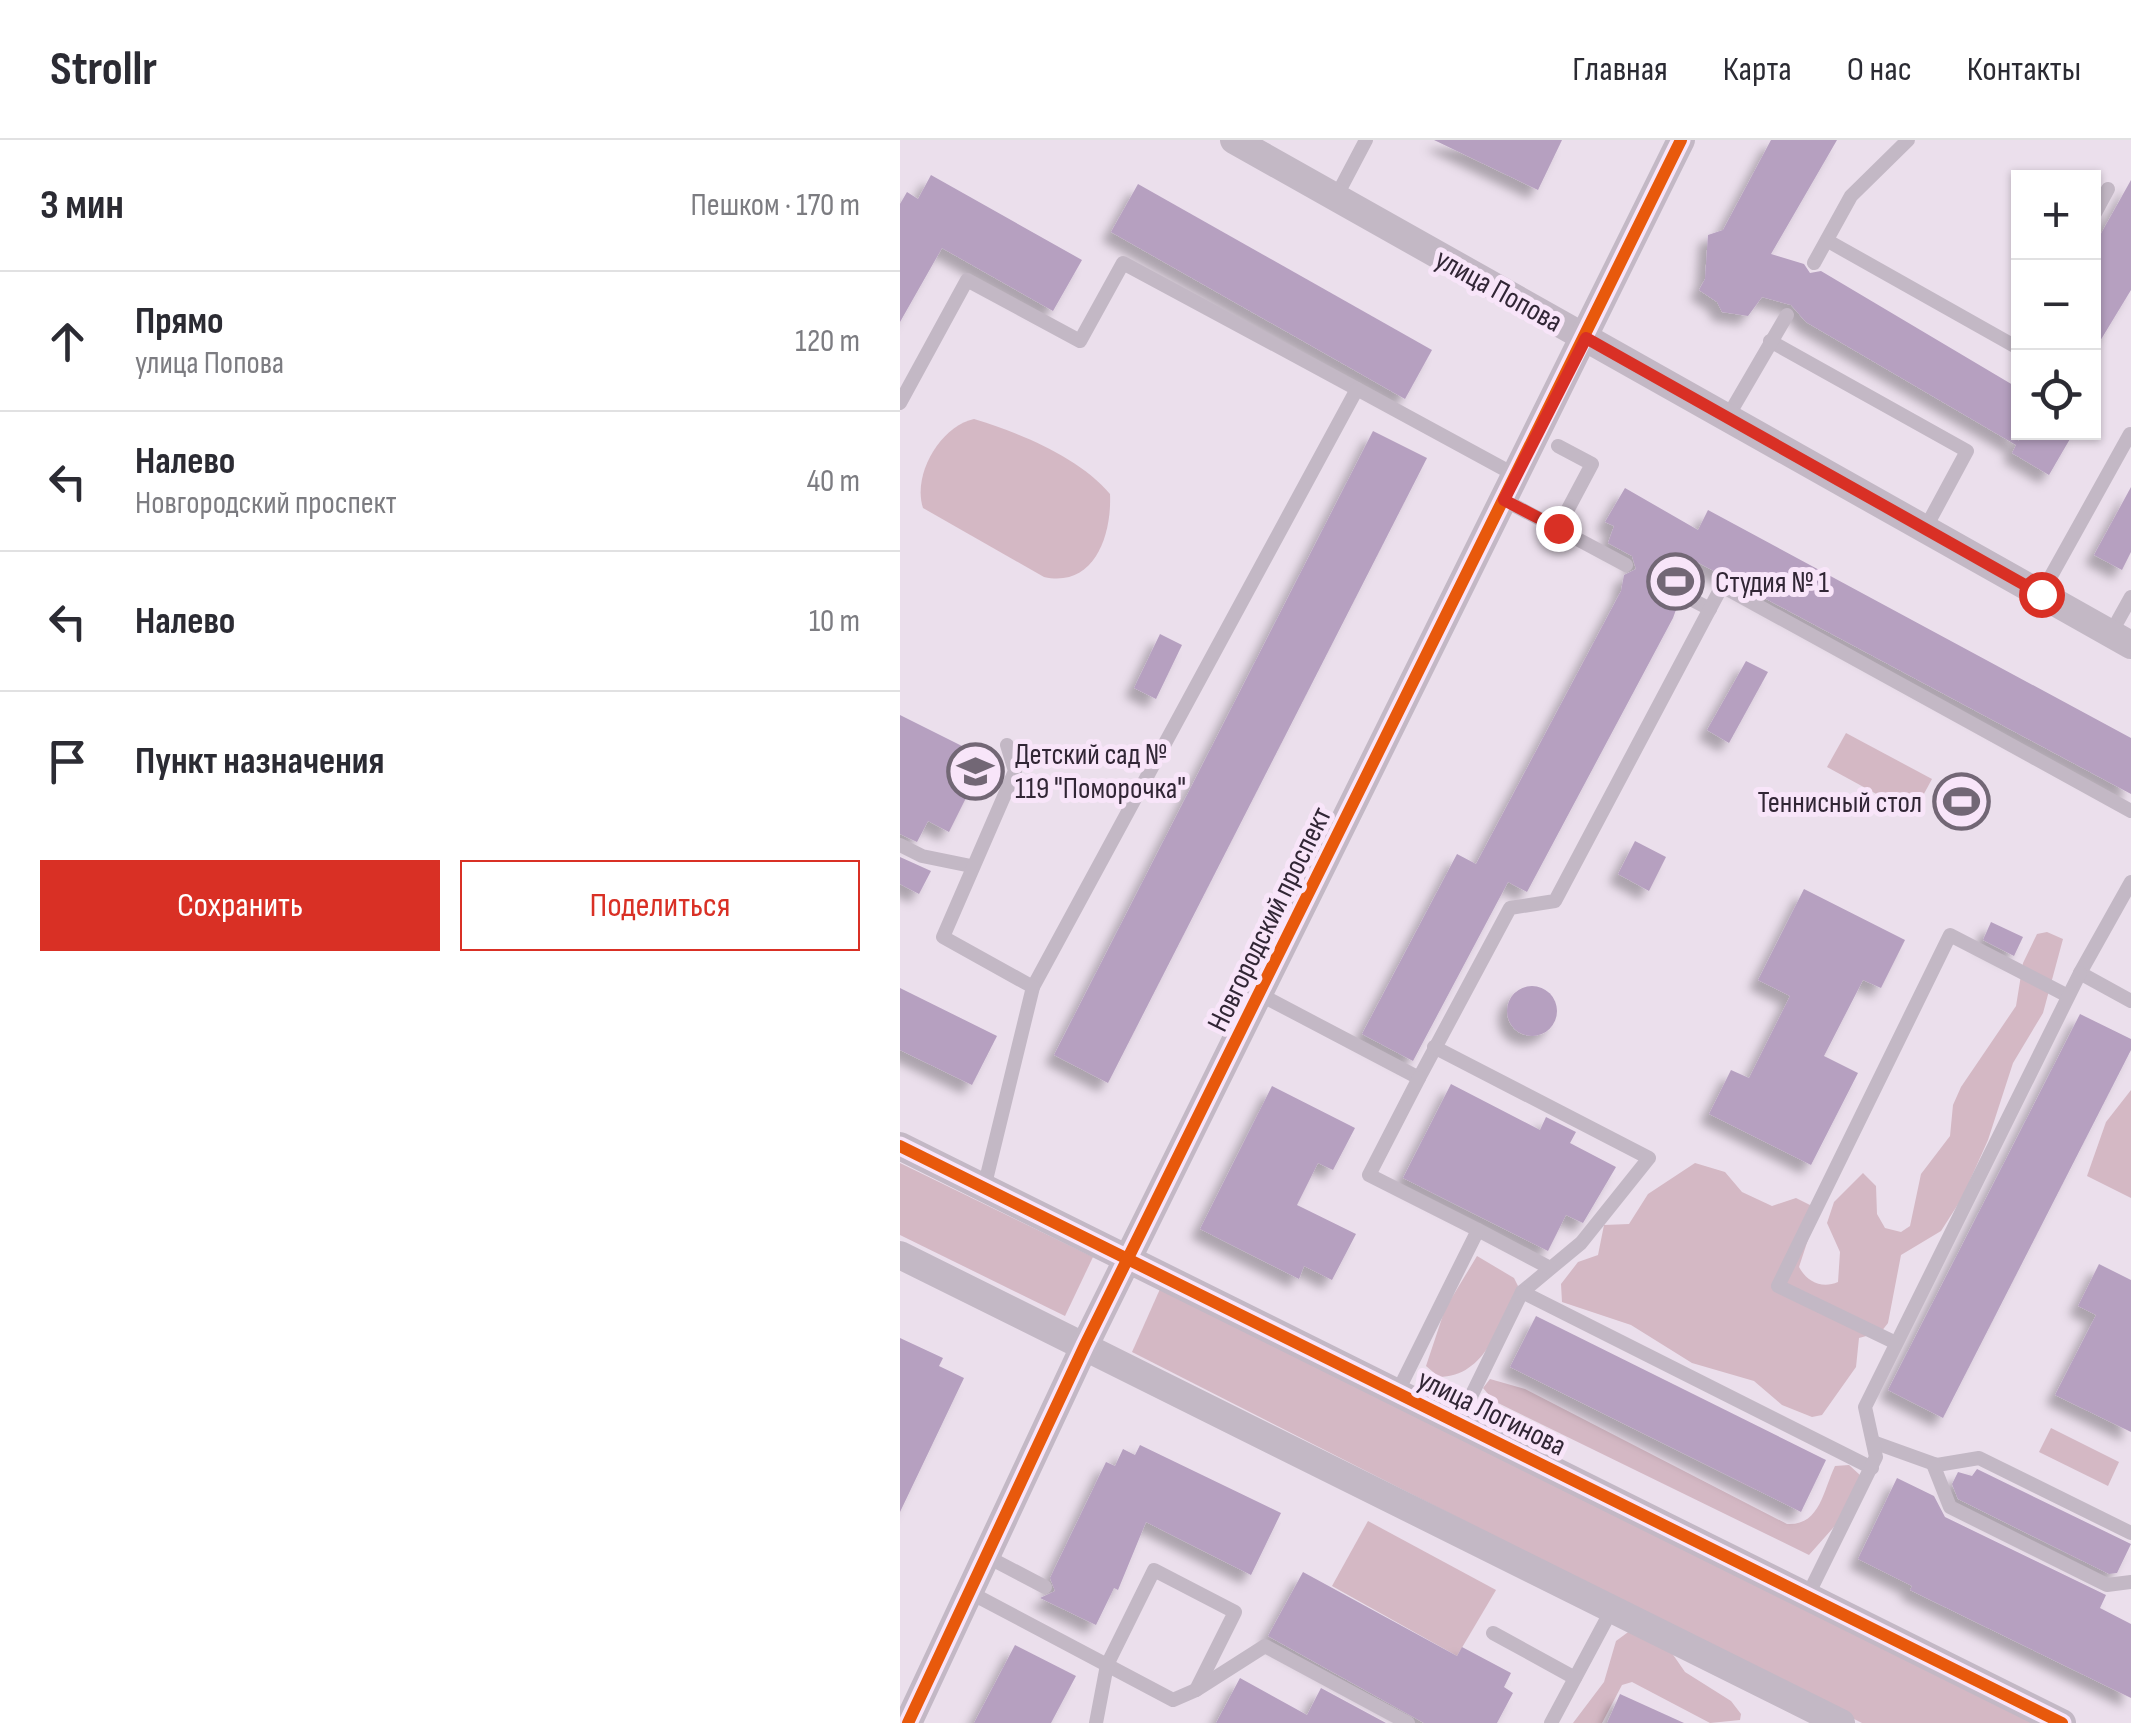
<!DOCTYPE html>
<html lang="ru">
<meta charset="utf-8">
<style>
body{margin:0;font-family:"Sofia Sans Condensed",sans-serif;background:#f2f2f3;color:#2b2b33}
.controls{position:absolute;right:30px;top:30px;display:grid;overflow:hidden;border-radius:0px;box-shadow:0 2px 8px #0004}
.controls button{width:90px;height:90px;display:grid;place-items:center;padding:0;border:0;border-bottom:2px solid #e1e1e2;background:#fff;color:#2b2b33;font:50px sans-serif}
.stop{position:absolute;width:30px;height:30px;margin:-22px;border:8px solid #d93025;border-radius:50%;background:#fff}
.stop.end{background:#d93025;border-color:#fff;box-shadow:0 2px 10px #0008}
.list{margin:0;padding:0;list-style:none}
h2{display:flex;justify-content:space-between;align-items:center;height:130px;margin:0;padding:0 40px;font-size:42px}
h2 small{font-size:32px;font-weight:400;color:#7c7c81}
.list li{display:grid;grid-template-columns:65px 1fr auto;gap:30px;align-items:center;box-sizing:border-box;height:140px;padding:0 40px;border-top:2px solid #e1e1e2}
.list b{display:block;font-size:38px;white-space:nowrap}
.list p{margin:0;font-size:32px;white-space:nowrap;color:#7c7c81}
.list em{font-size:32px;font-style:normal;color:#7c7c81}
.actions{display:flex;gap:20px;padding:30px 40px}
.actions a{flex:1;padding:22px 0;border:2px solid #d93025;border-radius:0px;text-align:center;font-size:35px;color:#d93025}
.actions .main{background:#d93025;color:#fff}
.icon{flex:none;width:55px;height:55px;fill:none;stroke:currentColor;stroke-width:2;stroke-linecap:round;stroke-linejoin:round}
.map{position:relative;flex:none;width:1231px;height:1583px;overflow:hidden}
header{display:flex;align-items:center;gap:60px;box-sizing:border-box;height:140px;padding:0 50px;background:#fff;border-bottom:2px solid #e1e1e2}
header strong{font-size:48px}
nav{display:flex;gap:55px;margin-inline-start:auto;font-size:35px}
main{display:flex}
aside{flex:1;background:#fff}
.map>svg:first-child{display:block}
.green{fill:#d4b8c4}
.building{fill:#b6a0c0;filter:url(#shadow)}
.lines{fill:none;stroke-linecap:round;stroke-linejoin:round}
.service{stroke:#c3b8c5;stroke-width:14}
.minor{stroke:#c3b8c5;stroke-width:28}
.cycleway-casing{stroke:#f8e5f9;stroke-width:19}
.cycleway{stroke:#e8590c;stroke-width:12}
.route{stroke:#d93025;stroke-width:12}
.labels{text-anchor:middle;stroke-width:10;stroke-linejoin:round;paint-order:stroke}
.street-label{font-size:30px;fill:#312635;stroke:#f8e5f9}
.poi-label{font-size:30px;fill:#312635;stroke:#f8e5f9;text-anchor:start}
</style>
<header>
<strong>Strollr</strong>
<nav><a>Главная</a><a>Карта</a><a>О нас</a><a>Контакты</a></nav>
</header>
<main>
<aside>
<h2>3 мин<small>Пешком · 170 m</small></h2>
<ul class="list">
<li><svg class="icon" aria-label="ahead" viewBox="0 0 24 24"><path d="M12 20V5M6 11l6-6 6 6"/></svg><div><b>Прямо</b><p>улица Попова</p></div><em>120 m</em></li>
<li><svg class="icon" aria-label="left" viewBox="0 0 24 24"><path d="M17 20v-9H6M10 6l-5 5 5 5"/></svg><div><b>Налево</b><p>Новгородский проспект</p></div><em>40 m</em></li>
<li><svg class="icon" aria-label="left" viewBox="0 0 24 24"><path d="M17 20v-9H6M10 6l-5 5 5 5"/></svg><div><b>Налево</b></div><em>10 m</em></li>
<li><svg class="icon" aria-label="arrive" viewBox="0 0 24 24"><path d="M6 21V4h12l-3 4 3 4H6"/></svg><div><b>Пункт назначения</b></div></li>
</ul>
<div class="actions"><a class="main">Сохранить</a><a>Поделиться</a></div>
</aside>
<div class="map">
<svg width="1231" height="1583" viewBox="0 0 1231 1583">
<defs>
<filter id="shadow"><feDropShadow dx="-9" dy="9" stdDeviation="5" flood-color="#0004"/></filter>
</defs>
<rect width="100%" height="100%" fill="#ebdfec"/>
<g class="green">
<path d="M74 279C120 293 179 317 210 354 212 397 193 448 144 437L23 368C12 334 41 286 74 279Z"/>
<polygon points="946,593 1032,639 1013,674 927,627"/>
<path d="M1147 792 1163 799 1143 873 1113 923 1088 1000 1062 1058 1041 1091 1001 1115 988 1183 981 1192 959 1198 956 1227 922 1275 912 1277 882 1265 854 1241 792 1223 731 1185 662 1162 661 1144 678 1122 698 1115 704 1085 729 1084 748 1054 795 1023 825 1032 842 1052 872 1066 896 1058 918 1069 899 1127C907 1142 922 1149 938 1142L940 1112 927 1083 934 1062 963 1033 976 1046 977 1074 985 1088 1001 1092 1010 1086 1021 1034 1050 996 1053 965 1061 947 1116 866 1123 823 1137 794Z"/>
<polygon points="1231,950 1231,1058 1187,1036 1206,982"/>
<polygon points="0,1023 193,1117 165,1176 0,1095"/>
<path d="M577 1116 614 1138 618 1146C601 1182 586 1237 539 1237L526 1226 545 1169Z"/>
<polygon points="260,1149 1136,1583 962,1583 232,1212"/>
<path d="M590 1239 625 1249 887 1384C920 1386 923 1351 935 1326L949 1325 960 1335 941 1379 909 1415 594 1261 583 1248Z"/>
<polygon points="1151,1288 1219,1322 1208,1346 1139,1312"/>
<polygon points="468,1381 596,1450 557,1516 432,1446"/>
<polygon points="731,1490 767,1506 785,1532 831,1561 841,1574 840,1580 810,1583 732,1542 722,1545 702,1583 673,1583 704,1542 716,1501"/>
</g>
<g class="building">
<polygon points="534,0 662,0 638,50"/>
<polygon points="871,0 937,0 871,114 904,124 910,133 921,131 1118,248 1118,301 1124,292 1174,292 1149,335 1112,313 1116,305 906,182 891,165 862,157 848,176 822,172 817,162 799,150 805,139 808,95 823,90"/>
<polygon points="31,35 182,120 153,171 42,108 0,182 0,64 7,52 18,59"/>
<polygon points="1231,40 1231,150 1194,211 1194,106"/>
<polygon points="238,44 532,210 505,259 211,92"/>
<polygon points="473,291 527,318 208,943 154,915"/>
<polygon points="1231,347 1231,412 1222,430 1194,415"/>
<polygon points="725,348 798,390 808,370 1231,598 1231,654 797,422 786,444 771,450 778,464 773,478 627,752 608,742 513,921 462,894 557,714 576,724 721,451 724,435 736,429 732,416 708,403 714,386 705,382"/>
<polygon points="260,494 282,505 256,559 234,548"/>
<polygon points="846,521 868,532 829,603 807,590"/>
<polygon points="0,575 86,618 49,692 28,681 17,702 0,694"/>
<polygon points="735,701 766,717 749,751 718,734"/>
<polygon points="0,717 31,731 19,754 0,744"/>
<polygon points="904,749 1005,800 981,848 963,840 924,916 958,933 911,1025 809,974 831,930 849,938 890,856 858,840"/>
<polygon points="1091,782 1123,797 1114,816 1083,800"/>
<circle cx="632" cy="871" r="25"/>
<polygon points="0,848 97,896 72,945 0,910"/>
<polygon points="1180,874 1231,899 1231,910 1043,1278 988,1250"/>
<polygon points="551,944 640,990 646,977 676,992 670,1003 716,1027 683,1083 666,1075 648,1111 503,1038"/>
<polygon points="372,946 455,988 433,1030 418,1023 397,1065 456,1094 432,1140 404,1126 399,1139 300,1089"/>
<polygon points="1199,1124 1231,1140 1231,1292 1155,1255 1196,1175 1178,1166"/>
<polygon points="636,1176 926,1320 901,1372 610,1227"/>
<polygon points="0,1198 43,1218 39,1226 64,1238 0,1372"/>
<polygon points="240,1305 381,1373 351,1435 246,1382 218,1450 214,1448 196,1485 140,1458 155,1451 150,1438 206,1322 215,1326 223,1309 235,1315"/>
<polygon points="1077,1329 1231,1404 1217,1433 1209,1434 1058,1359 1052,1344 1058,1332 1072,1336"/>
<polygon points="997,1338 1034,1356 1045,1377 1206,1455 1200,1468 1231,1484 1231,1558 1010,1450 1012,1446 958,1419"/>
<polygon points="403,1432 557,1516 562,1507 611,1533 604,1547 613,1553 597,1583 524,1583 368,1496"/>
<polygon points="115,1505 176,1536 151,1583 74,1583"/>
<polygon points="340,1538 407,1575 421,1548 486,1583 316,1583"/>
<polygon points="720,1554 784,1583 707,1583"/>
</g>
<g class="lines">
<g class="service">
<polyline points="436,57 466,0"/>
<polyline points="1194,75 1208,49"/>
<polyline points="928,101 1118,208"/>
<polyline points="914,123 951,56 1008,0"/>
<polyline points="870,201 1067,311 1025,389"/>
<polyline points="0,263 67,140 180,201 223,123 457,249"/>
<polyline points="827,278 887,175"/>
<polyline points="604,360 726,425"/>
<polyline points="658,388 692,324 658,306"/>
<polyline points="781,454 810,469"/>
<polyline points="1141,454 1230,294"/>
<polyline points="1211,493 1231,457"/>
<polyline points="0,705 22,716 71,726"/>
<polyline points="1231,742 1180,833 1231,861"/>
<polyline points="133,847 457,249 617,336"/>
<polyline points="359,854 519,938 610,768 655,761 822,446 1231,671"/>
<polyline points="534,907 749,1018 681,1103 622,1152 558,1283"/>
<polyline points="84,1048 133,847 43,797 115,631 107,605"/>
<polyline points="578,1090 650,1128"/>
<polyline points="622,1152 972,1328"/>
<polyline points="996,1203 878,1146 1050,795 1168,856"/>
<polyline points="497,1253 578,1090 469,1035 519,938"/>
<polyline points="973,1302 1037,1325 1079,1318 1231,1393"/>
<polyline points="1033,1324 1050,1367 1207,1445 1231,1442"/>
<polyline points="86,1416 145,1447"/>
<polyline points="69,1452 273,1560 296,1550 365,1506 508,1583"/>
<polyline points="907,1457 976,1317 965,1267 1180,833"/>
<polyline points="593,1493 675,1538"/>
<polyline points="196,1583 207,1525 254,1430 335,1472 296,1550"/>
<polyline points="651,1583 712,1469"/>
</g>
<g class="minor">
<polyline points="334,0 1231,505"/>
<polyline points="0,1006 1162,1583"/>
<polyline points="0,1115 941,1583"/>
<polyline points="8,1583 185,1205 781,0"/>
</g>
<defs>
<g id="cycleway">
<polyline points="0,1006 1162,1583"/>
<polyline points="8,1583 185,1205 781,0"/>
</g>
</defs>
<use href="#cycleway" class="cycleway-casing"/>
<use href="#cycleway" class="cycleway"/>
</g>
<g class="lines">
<polyline class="route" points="658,388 604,360 686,198 1141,454"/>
</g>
<defs>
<symbol id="stadium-ring" viewBox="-11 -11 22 22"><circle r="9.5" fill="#f8e5f9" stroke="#726775" stroke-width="1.5"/><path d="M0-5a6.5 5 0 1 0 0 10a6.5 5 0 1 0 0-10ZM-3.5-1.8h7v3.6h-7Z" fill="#726775"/></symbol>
<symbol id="school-ring" viewBox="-11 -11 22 22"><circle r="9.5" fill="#f8e5f9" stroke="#726775" stroke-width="1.5"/><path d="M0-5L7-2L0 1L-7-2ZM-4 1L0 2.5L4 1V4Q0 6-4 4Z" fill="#726775"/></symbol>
</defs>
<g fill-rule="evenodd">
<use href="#stadium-ring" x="744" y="410" width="63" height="63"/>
<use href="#school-ring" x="44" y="600" width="63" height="63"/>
<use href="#stadium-ring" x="1030" y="630" width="63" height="63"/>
</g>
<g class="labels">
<g class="street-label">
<text transform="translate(599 150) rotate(29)" y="10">улица Попова</text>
<text transform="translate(369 779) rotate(-64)" y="10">Новгородский проспект</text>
<text transform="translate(592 1272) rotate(26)" y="10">улица Логинова</text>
</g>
<g class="poi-label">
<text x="815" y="452">Студия № 1</text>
<text x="115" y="624">Детский сад №<tspan x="115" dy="34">119 "Поморочка"</tspan></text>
<text x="1022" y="672" text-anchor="end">Теннисный стол</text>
</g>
</g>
</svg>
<div class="controls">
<button>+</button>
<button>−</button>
<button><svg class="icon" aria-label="locate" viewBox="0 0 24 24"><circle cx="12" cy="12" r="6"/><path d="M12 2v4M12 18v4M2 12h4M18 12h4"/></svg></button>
</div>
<div class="stop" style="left:1141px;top:454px"></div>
<div class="stop end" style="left:658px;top:388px"></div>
</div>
</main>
